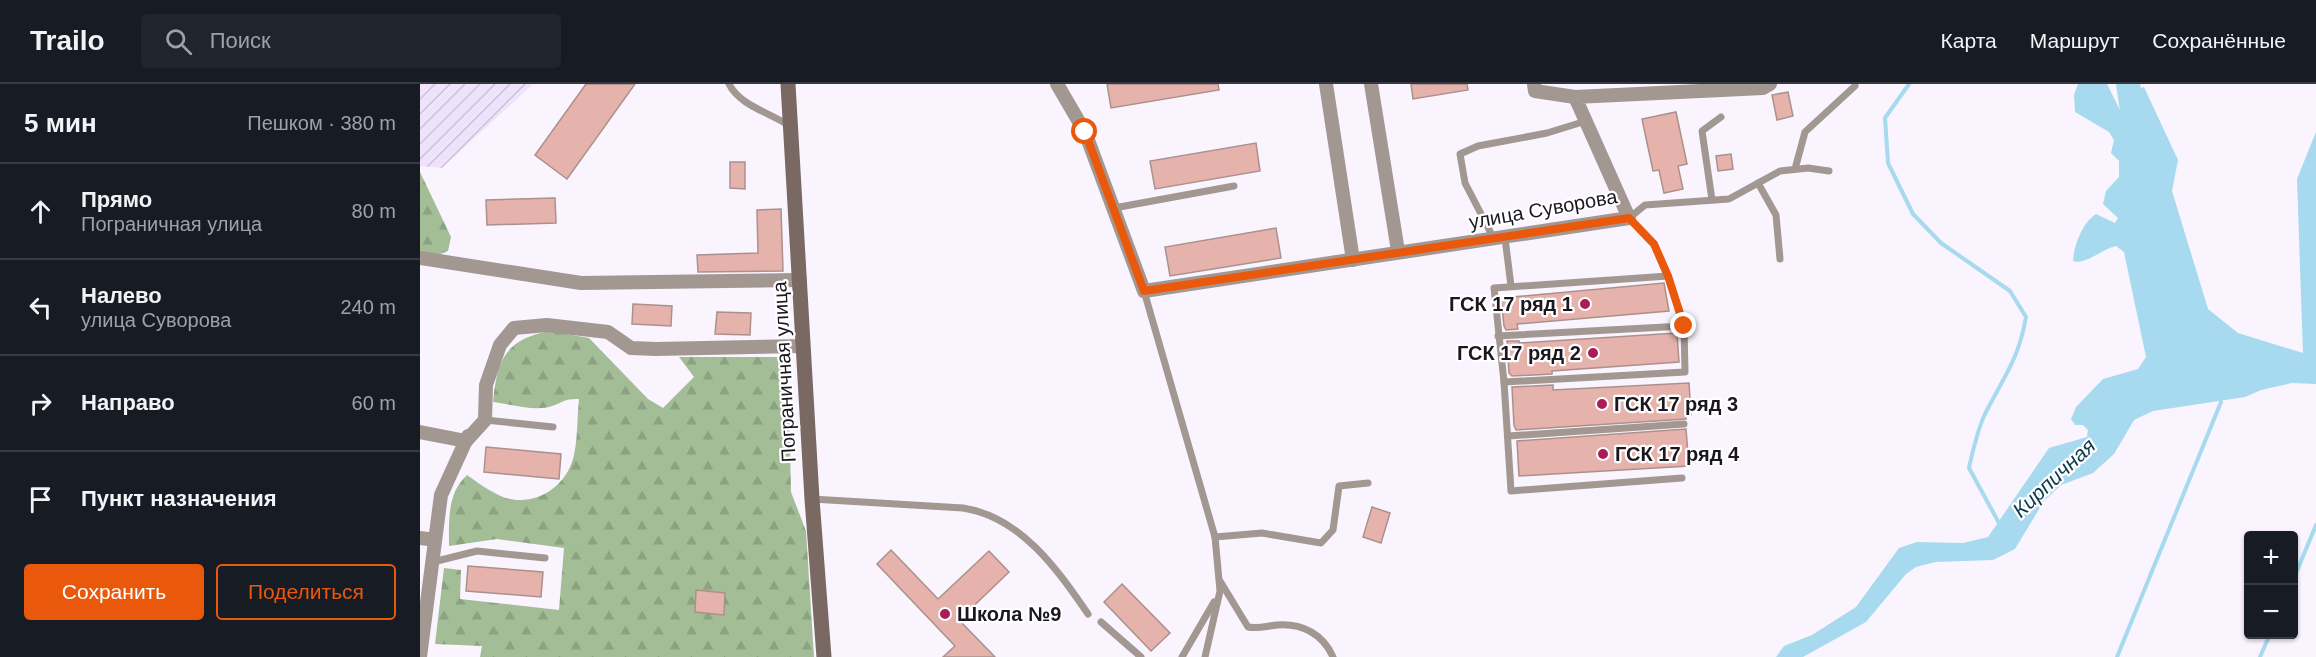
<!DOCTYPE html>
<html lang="ru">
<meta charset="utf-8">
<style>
body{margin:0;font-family:Helvetica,sans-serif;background:#20242c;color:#f1f3f6}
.controls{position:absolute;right:18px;bottom:18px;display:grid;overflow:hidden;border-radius:6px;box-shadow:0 2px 4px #0004}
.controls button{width:54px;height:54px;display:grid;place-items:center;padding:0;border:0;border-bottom:2px solid #363941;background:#171b24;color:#f1f3f6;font:30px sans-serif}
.stop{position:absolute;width:18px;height:18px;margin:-14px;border:4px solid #ea580c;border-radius:50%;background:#fff}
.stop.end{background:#ea580c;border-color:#fff;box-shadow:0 2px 6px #0008}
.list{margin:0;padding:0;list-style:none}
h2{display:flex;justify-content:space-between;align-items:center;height:78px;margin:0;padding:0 24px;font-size:26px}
h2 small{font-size:20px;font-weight:400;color:#9ea1a6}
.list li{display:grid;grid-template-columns:39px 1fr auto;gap:18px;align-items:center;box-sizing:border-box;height:96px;padding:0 24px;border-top:2px solid #363941}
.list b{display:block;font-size:22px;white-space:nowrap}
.list p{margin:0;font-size:20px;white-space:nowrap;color:#9ea1a6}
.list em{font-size:20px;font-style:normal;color:#9ea1a6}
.actions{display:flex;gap:12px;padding:18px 24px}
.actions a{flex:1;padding:14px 0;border:2px solid #ea580c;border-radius:6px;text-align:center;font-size:21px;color:#ea580c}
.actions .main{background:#ea580c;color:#fff}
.icon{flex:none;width:33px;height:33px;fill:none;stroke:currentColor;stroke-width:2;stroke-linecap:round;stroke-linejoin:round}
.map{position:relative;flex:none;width:1896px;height:573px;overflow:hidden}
header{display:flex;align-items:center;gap:36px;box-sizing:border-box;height:84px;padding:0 30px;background:#171b24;border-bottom:2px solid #363941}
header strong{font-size:28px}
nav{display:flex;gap:33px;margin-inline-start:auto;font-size:21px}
.search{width:420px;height:54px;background:#20242c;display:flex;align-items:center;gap:15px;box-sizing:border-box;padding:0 21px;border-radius:6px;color:#9ea1a6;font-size:22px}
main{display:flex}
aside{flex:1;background:#171b24}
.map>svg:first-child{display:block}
.industrial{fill:url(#industrial-furrows)}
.forest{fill:url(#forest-firs)}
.water{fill:#a7d9ef}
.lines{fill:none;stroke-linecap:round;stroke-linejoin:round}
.stream{stroke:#a7d9ef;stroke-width:4}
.river{stroke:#a7d9ef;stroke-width:24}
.building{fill:#e5b3ac;stroke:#ac908c;stroke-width:1.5}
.lane{stroke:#a29791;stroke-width:7}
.street{stroke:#a29791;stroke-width:14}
.secondary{stroke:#796962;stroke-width:15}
.route{stroke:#ea580c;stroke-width:8}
.poi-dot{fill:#ab1c56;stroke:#fff;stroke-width:2}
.labels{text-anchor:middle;stroke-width:4.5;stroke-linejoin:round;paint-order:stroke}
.street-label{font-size:20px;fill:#1b171f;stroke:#fff}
.poi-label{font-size:20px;font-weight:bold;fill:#1b171f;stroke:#fff;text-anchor:start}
.water-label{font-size:21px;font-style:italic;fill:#0f3a4a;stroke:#fff}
</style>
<header>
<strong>Trailo</strong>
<div class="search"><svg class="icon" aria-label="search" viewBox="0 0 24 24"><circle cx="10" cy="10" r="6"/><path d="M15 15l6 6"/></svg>Поиск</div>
<nav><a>Карта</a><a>Маршрут</a><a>Сохранённые</a></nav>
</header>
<main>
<aside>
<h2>5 мин<small>Пешком · 380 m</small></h2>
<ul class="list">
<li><svg class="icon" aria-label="ahead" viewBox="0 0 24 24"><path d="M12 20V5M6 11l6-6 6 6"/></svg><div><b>Прямо</b><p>Пограничная улица</p></div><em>80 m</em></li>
<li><svg class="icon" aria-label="left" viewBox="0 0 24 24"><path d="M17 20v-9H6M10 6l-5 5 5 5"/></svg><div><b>Налево</b><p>улица Суворова</p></div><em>240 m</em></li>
<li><svg class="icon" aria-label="right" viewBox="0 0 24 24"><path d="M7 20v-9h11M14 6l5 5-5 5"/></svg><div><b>Направо</b></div><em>60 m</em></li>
<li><svg class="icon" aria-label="arrive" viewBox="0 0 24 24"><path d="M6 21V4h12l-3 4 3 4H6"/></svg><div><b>Пункт назначения</b></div></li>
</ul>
<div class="actions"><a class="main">Сохранить</a><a>Поделиться</a></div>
</aside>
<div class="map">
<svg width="1896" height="573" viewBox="0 0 1896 573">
<defs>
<pattern id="industrial-furrows" width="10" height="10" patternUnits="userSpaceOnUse" patternTransform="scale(1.5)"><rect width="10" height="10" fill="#efe3fc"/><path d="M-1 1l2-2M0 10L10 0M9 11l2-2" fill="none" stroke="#ccc2d8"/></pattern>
<pattern id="forest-firs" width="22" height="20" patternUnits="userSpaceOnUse" patternTransform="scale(1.5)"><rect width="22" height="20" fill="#a3bd97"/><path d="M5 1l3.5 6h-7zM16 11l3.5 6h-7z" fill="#8ca282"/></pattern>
</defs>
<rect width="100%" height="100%" fill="#f9f4fe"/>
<polygon class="industrial" points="0,0 113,0 22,84 0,82"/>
<g class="forest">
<polygon points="0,88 31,153 28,167 18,171 0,168"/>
<path d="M130 247 169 254 228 315 243 324 274 293 259 273H368L371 408 386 447 394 573H60L62 562 15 560 24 484 41 486 40 515 139 526 144 464 77 455 29 462C29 437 27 409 47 391 58 399 71 408 83 413 113 424 145 404 153 375 158 357 157 334 159 315 142 315 145 318 132 322 116 328 90 320 73 318 77 275 86 255 130 247Z"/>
</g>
<path class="water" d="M1658 0H1687L1703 32 1708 25V8L1724 3 1758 76 1752 107 1788 225 1818 249 1883 269 1877 95 1896 48V300L1872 299 1841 306 1825 313 1733 327 1714 336 1694 370 1673 389 1641 401 1624 417 1595 465 1573 476 1515 478 1496 483 1486 490 1446 538 1383 573H1356L1364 562 1392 551 1436 523 1479 464 1497 458 1543 459 1568 453 1629 364 1667 353 1668 346 1663 341H1655L1651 335 1656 323 1683 295 1718 285 1726 273 1704 168 1696 162C1680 166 1666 181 1653 177 1654 162 1662 139 1676 130L1695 139 1698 134 1683 120 1686 107 1699 93V77L1691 69 1694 56 1689 48 1655 28 1654 11Z"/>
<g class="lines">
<g class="stream">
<path d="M1489 0 1465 34 1468 79 1493 130 1521 159 1590 207 1606 233C1599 275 1583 294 1565 330 1557 347 1553 366 1549 384L1579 439"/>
<polyline points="1874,494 1896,441"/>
<polyline points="1697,573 1801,318"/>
<polyline points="1840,573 1850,550"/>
</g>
<polyline class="river" points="1708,0 1714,39"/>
</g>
<g class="building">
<polygon points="166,0 215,0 147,95 115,71"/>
<polygon points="687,0 798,0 799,6 691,24"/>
<polygon points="991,0 1047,0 1048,6 993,15"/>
<polygon points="1368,8 1373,32 1357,36 1352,11"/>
<polygon points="1256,28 1267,80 1258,82 1263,105 1244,109 1239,86 1233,87 1222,35"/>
<polygon points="836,59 840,87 735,105 730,77"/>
<polygon points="1311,70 1313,85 1298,87 1296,72"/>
<polygon points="310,78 325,78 325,105 310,104"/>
<polygon points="135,114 136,139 67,141 66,116"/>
<polygon points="361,125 363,187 278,188 277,171 338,169 337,126"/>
<polygon points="856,144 861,174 750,192 745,163"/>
<polygon points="1244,199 1249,227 1097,240 1098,245 1086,246 1084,242 1081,214"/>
<polygon points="213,220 252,222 251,242 212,240"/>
<polygon points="297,228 331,229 330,251 295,250"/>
<polygon points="1257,249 1259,278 1132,287 1132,290 1092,292 1089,289 1087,257 1099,257 1099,259"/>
<polygon points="1269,299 1271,331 1265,331 1266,335 1096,346 1094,341 1092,303 1133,301 1133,306"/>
<polygon points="1266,345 1269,382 1099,392 1097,357"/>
<polygon points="66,363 141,370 139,395 64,388"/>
<polygon points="952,423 970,429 961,459 943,453"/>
<polygon points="471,466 518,515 569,467 589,488 539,536 575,573 523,573 535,562 457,480"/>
<polygon points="48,482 123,488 121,513 46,507"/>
<polygon points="702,500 750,549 731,567 684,518"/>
<polygon points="276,506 305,509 304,531 275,528"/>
</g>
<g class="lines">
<g class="lane">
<path d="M309 0C320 22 351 29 370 42"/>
<polyline points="1375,85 1385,48 1435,2"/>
<polyline points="1338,99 1356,131 1360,175"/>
<polyline points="1292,116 1282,47 1301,33"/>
<polyline points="694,124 814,102"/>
<polyline points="1085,154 1091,202"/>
<polyline points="1074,155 1045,99 1040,70 1058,62 1127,49 1166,37"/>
<polyline points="1248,192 1074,204 1084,298 1091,407 1262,394"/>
<polyline points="724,207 795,453 800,507 785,573"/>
<polyline points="1078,252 1264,242"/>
<polyline points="1084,298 1265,288 1264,242 1248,192 1234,160 1209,134 1225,121 1309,115 1360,87 1388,84 1409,87"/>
<polyline points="65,336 133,343"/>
<polyline points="1088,352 1264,340"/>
<path d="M392 415 543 424C601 433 637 485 668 530"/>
<polyline points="795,453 842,449 901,459 913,446 919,402 948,399"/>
<polyline points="13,478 57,467 125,474"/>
<path d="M800 497 828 543C838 545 847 542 857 541 882 539 903 550 913 573"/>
<polyline points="681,538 721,573"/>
<polyline points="762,573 794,518"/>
</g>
<g class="street">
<polyline points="637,0 665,48 724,207 1209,134 1155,13 1343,4 1350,0"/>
<polyline points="906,0 933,176"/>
<polyline points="951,0 978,167"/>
<polyline points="1114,0 1115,7 1155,13"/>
<polyline points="0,174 161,199 380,196"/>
<polyline points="0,348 46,357 65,336 66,301 80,261 94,244 127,241 188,248 211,264 236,265 383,262"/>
<polyline points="0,454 15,456"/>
<polyline points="0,573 21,411 48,352"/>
</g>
<polyline class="secondary" points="368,0 392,415 404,573"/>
</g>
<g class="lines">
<polyline class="route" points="665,48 724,207 1209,134 1234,160 1248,192 1264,242"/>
</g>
<g class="poi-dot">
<circle cx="1165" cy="220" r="6"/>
<circle cx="1173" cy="269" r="6"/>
<circle cx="1182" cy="320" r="6"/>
<circle cx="1183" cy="370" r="6"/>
<circle cx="525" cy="530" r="6"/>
</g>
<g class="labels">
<g class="street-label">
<text transform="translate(1123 125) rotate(-10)" y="7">улица Суворова</text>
<text transform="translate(364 288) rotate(-93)" y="7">Пограничная улица</text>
</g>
<g class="poi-label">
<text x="1153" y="227" text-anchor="end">ГСК 17 ряд 1</text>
<text x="1161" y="276" text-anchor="end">ГСК 17 ряд 2</text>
<text x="1194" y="327">ГСК 17 ряд 3</text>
<text x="1195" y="377">ГСК 17 ряд 4</text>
<text x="537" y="537">Школа №9</text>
</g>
<g class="water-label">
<text transform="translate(1634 394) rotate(-43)" y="7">Кирпичная</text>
</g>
</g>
</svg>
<div class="controls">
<button>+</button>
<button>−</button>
</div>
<div class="stop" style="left:665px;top:48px"></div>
<div class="stop end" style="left:1264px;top:242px"></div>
</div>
</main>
